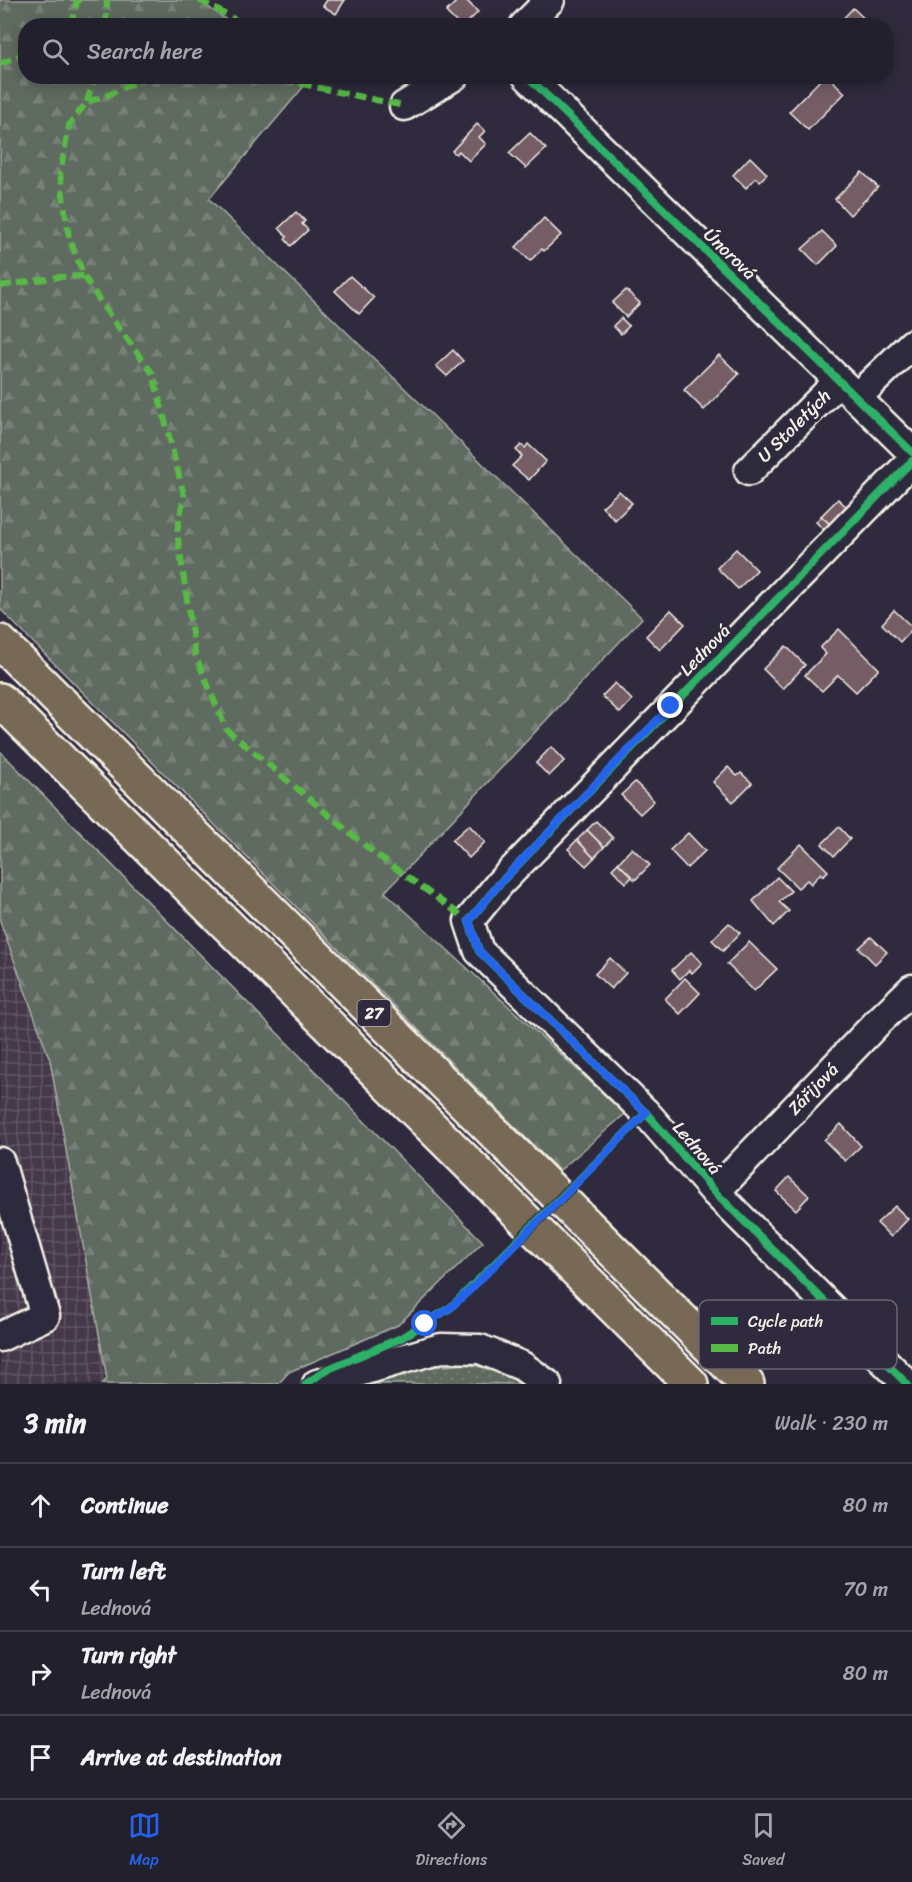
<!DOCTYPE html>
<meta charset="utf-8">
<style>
body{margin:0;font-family:Sriracha,sans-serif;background:#2f2d3a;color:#f1f3f6}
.stop{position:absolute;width:18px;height:18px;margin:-14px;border:4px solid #2563eb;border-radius:50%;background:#fff}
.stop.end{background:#2563eb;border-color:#fff;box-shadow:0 2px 6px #0008}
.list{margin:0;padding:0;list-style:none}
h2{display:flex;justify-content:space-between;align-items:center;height:78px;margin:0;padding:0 24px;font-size:26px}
h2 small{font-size:20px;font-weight:400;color:#a3a3aa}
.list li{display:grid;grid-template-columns:39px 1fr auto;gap:18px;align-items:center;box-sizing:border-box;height:84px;padding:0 24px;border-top:2px solid #403e4a}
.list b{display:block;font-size:22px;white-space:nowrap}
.list p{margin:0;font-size:20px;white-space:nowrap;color:#a3a3aa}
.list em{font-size:20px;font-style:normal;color:#a3a3aa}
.icon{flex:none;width:33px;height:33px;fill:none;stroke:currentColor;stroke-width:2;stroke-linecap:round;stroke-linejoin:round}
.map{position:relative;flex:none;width:912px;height:1384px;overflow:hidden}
.search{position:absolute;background:#23202e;box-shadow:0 3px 15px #0003;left:18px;right:18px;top:18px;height:66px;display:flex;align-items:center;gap:15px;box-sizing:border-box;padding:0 21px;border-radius:24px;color:#a3a3aa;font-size:22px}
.sheet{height:414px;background:#23202e}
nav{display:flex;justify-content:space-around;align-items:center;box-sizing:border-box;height:84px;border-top:2px solid #403e4a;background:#23202e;font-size:16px;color:#a3a3aa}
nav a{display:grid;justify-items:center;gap:3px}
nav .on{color:#2563eb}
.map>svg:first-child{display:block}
.industrial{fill:url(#industrial-grid)}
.grass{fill:url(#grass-dots);stroke:#aaaea4;stroke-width:1.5}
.forest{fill:url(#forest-firs);stroke:#aaaea4;stroke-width:1.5}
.building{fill:#755d65;stroke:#f4f1e8;stroke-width:1.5}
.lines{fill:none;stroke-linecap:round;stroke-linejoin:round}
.minor-casing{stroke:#f4f1e8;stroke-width:33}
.highway-casing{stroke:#f4f1e8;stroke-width:38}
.minor{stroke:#2f2a3d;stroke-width:28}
.highway{stroke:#776954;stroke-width:33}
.quiet{stroke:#58b947;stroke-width:6;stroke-dasharray:12 6;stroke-linecap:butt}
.cycleway-casing{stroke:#2f2a3d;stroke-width:11}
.cycleway{stroke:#2db169;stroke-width:8}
.route{stroke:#2563eb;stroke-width:8}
.labels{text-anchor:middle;stroke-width:6;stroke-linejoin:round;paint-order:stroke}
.shield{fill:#2f2a3d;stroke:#b9b5b5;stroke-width:1.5}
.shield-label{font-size:16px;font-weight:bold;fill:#f4f1e8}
.street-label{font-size:18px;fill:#f4f1e8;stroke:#2f2a3d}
.key{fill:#2f2a3d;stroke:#6a6670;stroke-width:1.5}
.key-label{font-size:16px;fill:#f4f1e8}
</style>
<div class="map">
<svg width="912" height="1384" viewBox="0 0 912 1384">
<defs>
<pattern id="industrial-grid" width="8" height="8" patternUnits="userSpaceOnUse" patternTransform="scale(1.5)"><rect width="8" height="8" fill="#443949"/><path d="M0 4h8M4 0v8" fill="none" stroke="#605663"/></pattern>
<pattern id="grass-dots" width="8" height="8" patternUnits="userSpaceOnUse" patternTransform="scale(1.5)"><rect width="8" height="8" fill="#5f6b60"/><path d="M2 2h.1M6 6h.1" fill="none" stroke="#778177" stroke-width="1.8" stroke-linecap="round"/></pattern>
<pattern id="forest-firs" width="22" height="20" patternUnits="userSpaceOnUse" patternTransform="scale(1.5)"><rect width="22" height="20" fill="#5f6b60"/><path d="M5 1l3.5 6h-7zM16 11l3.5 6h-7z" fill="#778177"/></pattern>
</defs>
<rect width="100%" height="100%" fill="#2f2a3d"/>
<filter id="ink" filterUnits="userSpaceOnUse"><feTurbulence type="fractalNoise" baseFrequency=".0167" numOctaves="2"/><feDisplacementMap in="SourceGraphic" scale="12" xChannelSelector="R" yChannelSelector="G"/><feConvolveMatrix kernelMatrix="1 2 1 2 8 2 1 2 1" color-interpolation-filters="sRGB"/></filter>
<g filter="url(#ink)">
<polygon class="industrial" points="0,921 50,1060 107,1379 102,1384 0,1384"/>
<polygon class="grass" points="467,1364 510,1373 529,1384 364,1384 421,1368"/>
<g class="forest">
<polygon points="0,0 198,0 234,25 26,26 26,76 306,76 310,79 209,199 642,618 385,892 625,1114 559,1171 0,609"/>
<polygon points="0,751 483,1242 398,1325 289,1372 278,1384 102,1384 107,1379 50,1060 0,921"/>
</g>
<g class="building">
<polygon points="327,0 345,0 336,14 323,6"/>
<polygon points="458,0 466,0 478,12 464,26 460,26 446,12"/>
<polygon points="853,8 871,25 836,26"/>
<polygon points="824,76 828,76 845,93 808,130 789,112"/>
<polygon points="477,124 485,131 479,137 486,144 469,161 459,151 456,154 452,151"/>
<polygon points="530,133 546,149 526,168 509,153"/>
<polygon points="750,157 767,174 760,181 756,178 746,188 733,175"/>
<polygon points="862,172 878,187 850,215 835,199"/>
<polygon points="296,212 305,221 302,224 308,230 291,246 285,239 287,237 279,228"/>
<polygon points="544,218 561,235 544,251 542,249 530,261 516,247"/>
<polygon points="822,231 837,246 818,265 802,249"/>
<polygon points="350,276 374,298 359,314 335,291"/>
<polygon points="626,290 640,303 626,317 612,303"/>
<polygon points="621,318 629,326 621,334 613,326"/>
<polygon points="453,350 463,361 447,376 436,366"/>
<polygon points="719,355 739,374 704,410 684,390"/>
<polygon points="528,444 546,461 529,480 512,466 522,456 516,450 521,445 525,448"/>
<polygon points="619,491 632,503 615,520 602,507"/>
<polygon points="838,499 849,509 832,526 821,516"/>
<polygon points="821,516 832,526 826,532 816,522"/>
<polygon points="736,549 757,570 738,589 717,568"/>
<polygon points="671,610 685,624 660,650 646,636"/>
<polygon points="894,610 912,627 912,629 900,642 882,624"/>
<polygon points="839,629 879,669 856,692 838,675 822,691 805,675 826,654 820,648"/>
<polygon points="786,646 805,665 783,689 763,669"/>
<polygon points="615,683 632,700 620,713 602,696"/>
<polygon points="551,747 564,761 549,776 536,763"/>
<polygon points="728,767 737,776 741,773 752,783 733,802 713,782"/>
<polygon points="635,782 654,801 640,814 621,795"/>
<polygon points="596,821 613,838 604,847 587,830"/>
<polygon points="469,825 485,842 469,858 452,840"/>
<polygon points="839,827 850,839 834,856 822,844"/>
<polygon points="587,830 604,847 594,858 577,840"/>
<polygon points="688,833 705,851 687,868 670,850"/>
<polygon points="577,840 594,858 586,866 568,849"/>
<polygon points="801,844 828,871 823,876 821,873 811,884 807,880 798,888 777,868"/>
<polygon points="632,848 650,865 635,880 618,863"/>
<polygon points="618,863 632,877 626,883 612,869"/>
<polygon points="777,877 791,891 779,902 789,911 774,926 753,901"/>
<polygon points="729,923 740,933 723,951 712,940"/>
<polygon points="871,937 887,952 875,964 859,948"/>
<polygon points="749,942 777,969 754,991 727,964"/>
<polygon points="691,952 702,963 692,973 689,970 680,979 672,970"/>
<polygon points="610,958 626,973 611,989 595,974"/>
<polygon points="685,978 700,993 680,1014 665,999"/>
<polygon points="841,1124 861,1146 845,1161 824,1140"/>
<polygon points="789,1177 809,1196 796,1210 776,1191"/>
<polygon points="895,1206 908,1219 891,1237 877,1223"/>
</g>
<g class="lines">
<defs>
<g id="minor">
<polyline points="524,26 550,0"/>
<polyline points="527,76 912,452"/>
<polyline points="404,106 454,76"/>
<polyline points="856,398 912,344"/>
<polyline points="749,471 839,381"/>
<polyline points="0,1162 45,1316 0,1337"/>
<polyline points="715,1192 877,1023 912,989"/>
<polyline points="317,1384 441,1348 480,1349 522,1366 547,1384"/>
<polyline points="907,1384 715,1192 646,1113 479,951 469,921 500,883 912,461"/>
</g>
<g id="highway">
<polyline points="0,642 747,1384"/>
<polyline points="0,700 691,1384"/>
</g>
</defs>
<use href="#minor" class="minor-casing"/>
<use href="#highway" class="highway-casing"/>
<use href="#minor" class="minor"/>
<use href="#highway" class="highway"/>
<g class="quiet">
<polyline points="199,0 247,26"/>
<polyline points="71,26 77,2 79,0"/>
<polyline points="106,26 107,0"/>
<polyline points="0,64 26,53"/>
<polyline points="149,76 108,95 87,102 69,125 60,174 69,238 84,276 105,309 153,374 184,495 177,532 195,654 226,729 374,853 469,921"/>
<polyline points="284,76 292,82 404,106"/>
<polyline points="87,102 94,76"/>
<polyline points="0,286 58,277 84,276"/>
</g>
<defs>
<g id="cycleway">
<polyline points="527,76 912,452"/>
<polyline points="306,1384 326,1370 401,1338 450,1308 646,1113"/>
<polyline points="907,1384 715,1192 646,1113 479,951 469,921 500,883 912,461"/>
</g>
</defs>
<use href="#cycleway" class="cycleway-casing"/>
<use href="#cycleway" class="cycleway"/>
</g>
</g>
<g class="lines" filter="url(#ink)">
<polyline class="route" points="425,1324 450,1308 469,1291 646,1113 479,951 469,921 500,883 671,706"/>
</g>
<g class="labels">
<rect class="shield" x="357.5" y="1000" width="33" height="26" rx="4.5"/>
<g class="shield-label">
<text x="374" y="1019">27</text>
</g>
<g class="street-label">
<text transform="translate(730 254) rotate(44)" y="6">Únorová</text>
<text transform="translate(794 426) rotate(-45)" y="6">U Stoletých</text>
<text transform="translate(705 650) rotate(-46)" y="6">Lednová</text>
<text transform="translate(813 1089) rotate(-46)" y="6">Zářijová</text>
<text transform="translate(697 1148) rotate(49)" y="6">Lednová</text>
</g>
</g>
<rect x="699" y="1300" width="198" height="69" rx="9" class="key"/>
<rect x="711" y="1317" width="27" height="8" fill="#2db169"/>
<rect x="711" y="1344" width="27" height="8" fill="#58b947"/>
<g class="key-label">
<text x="748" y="1327">Cycle path</text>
<text x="748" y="1354">Path</text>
</g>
</svg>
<div class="stop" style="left:425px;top:1324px"></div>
<div class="stop end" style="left:671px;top:706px"></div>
<div class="search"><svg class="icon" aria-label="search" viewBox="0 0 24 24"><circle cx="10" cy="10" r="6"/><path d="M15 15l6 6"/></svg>Search here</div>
</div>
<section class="sheet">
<h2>3 min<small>Walk · 230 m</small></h2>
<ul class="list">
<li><svg class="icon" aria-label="ahead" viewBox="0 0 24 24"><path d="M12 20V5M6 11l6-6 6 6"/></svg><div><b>Continue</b></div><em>80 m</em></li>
<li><svg class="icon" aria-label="left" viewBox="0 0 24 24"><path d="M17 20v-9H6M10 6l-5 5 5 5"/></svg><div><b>Turn left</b><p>Lednová</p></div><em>70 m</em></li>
<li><svg class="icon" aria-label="right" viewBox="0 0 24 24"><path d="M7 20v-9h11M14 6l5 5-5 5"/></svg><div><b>Turn right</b><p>Lednová</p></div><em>80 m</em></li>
<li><svg class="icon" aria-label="arrive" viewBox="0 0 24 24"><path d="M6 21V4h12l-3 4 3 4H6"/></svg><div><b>Arrive at destination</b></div></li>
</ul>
</section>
<nav>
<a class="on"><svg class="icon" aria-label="map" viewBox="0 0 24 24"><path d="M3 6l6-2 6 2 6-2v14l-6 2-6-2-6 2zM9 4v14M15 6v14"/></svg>Map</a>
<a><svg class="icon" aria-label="directions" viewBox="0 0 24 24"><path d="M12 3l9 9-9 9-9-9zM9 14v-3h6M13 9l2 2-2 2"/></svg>Directions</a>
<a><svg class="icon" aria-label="saved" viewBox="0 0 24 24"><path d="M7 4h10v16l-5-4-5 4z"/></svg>Saved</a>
</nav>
